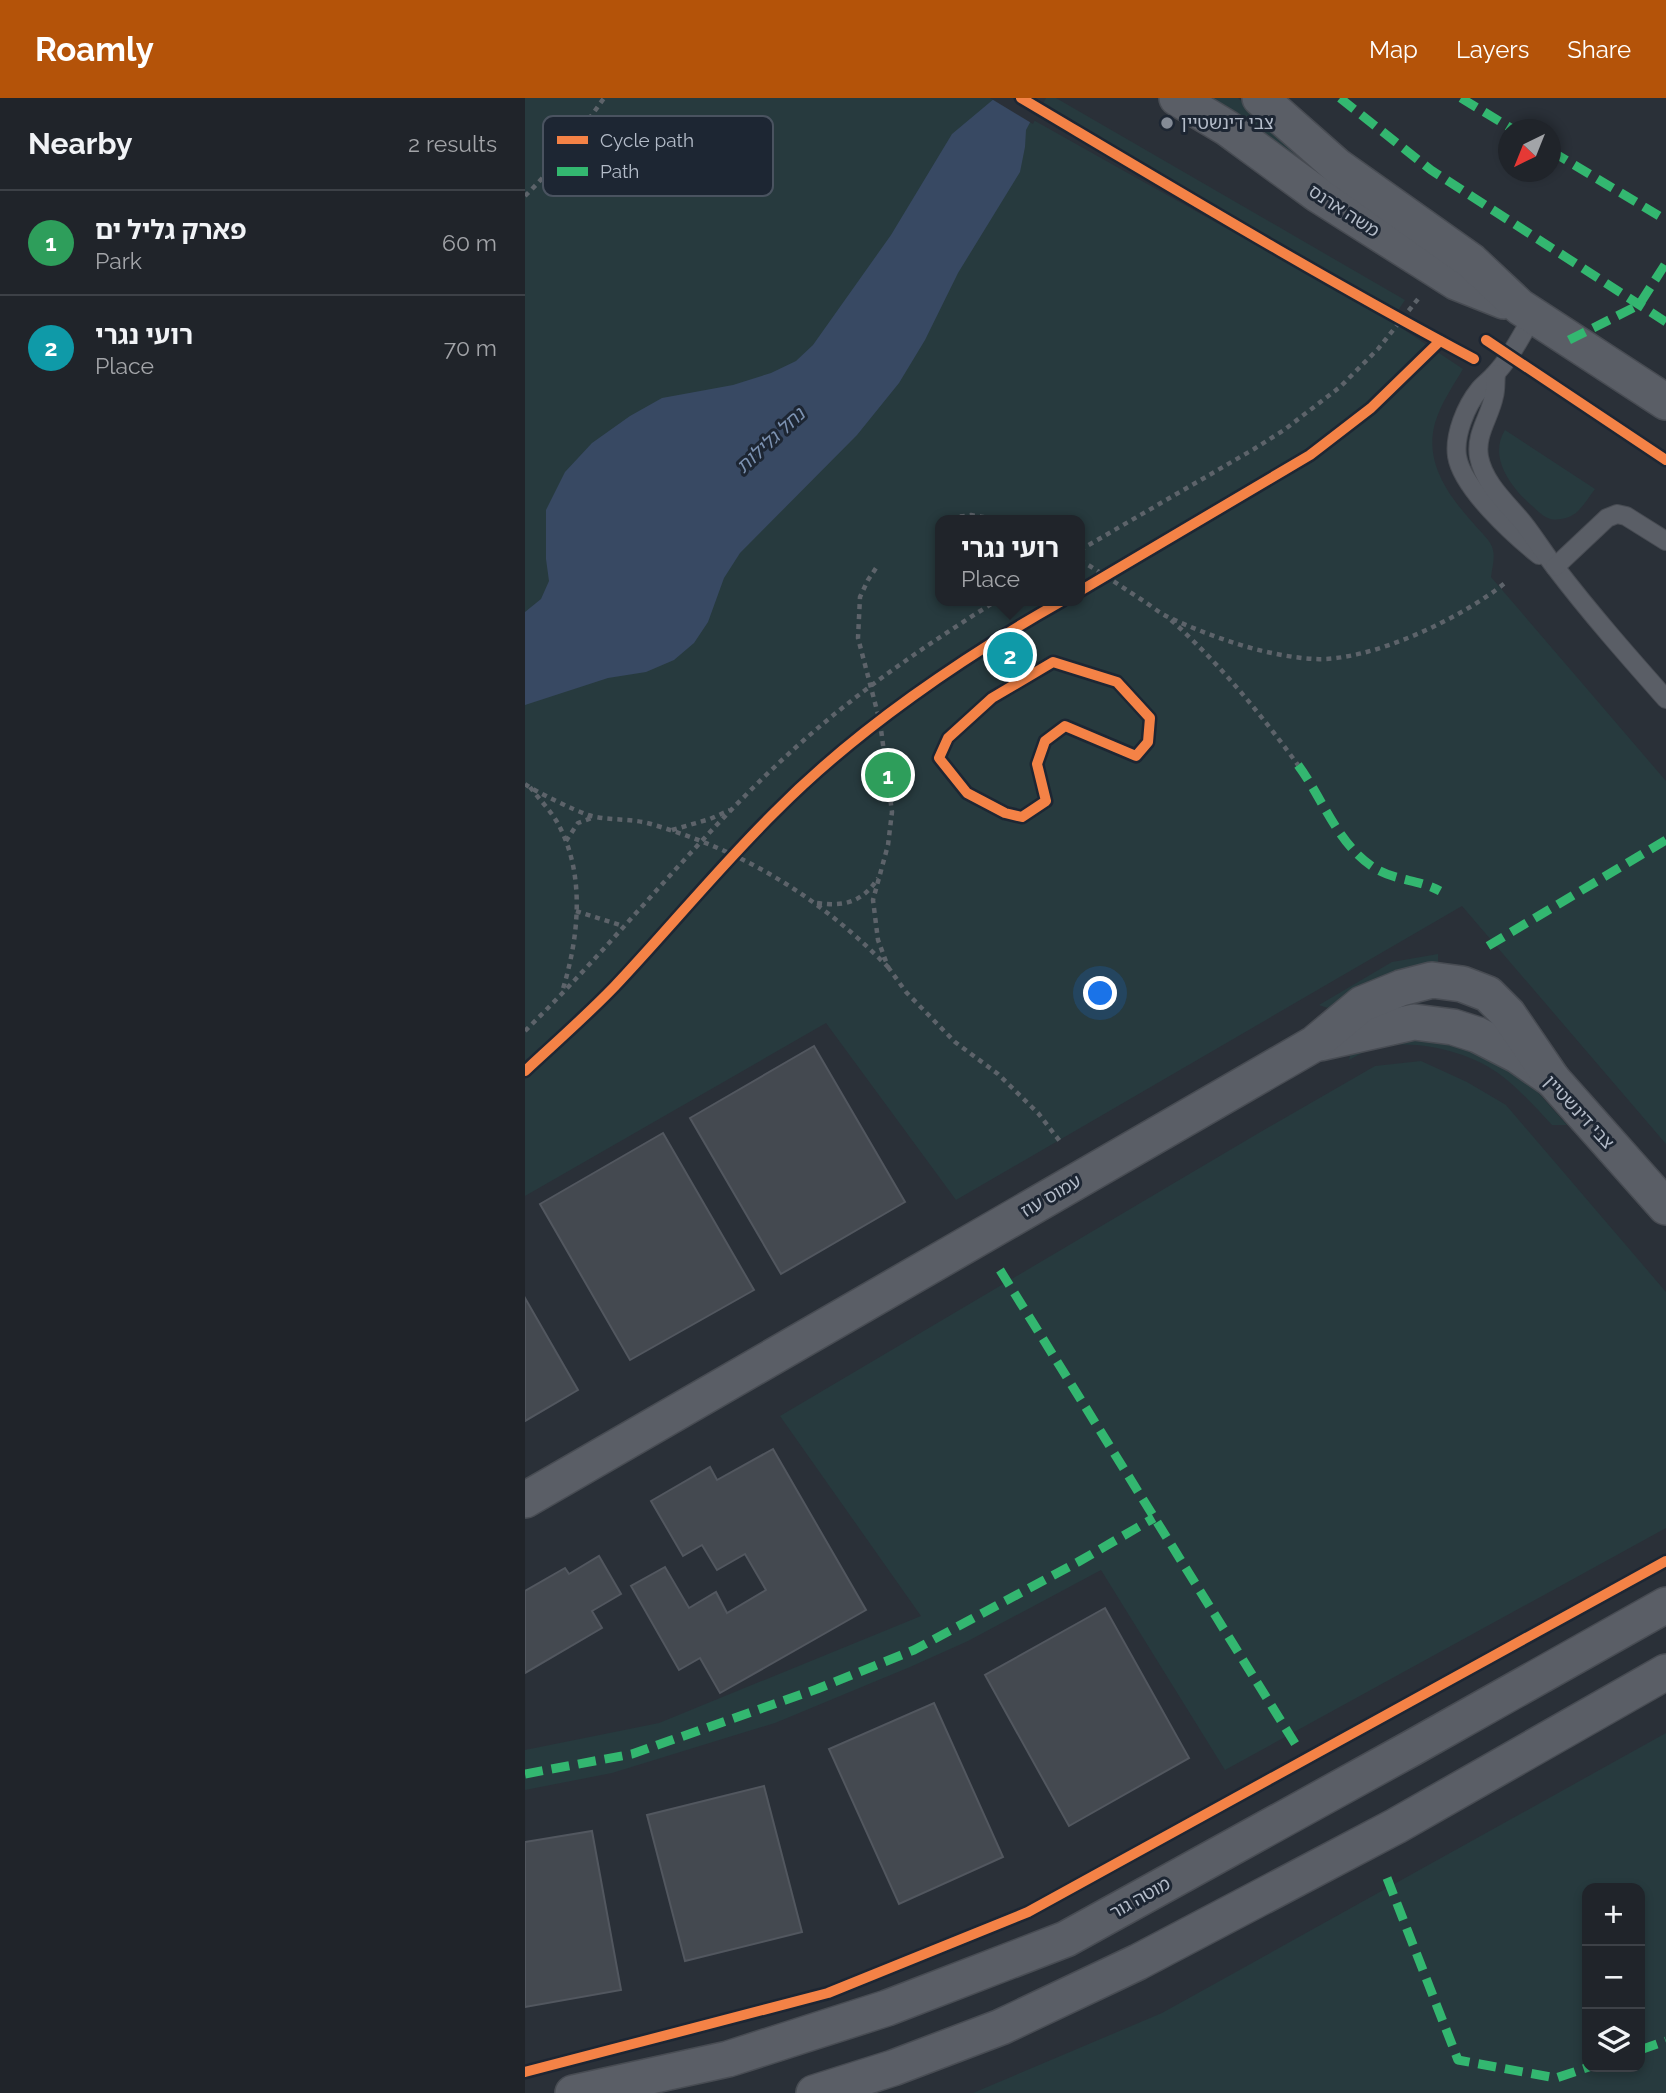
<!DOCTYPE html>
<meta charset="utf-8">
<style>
body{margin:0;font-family:Raleway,"Noto Sans Hebrew",sans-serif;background:#2d3036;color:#f1f3f6}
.controls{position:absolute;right:21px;bottom:21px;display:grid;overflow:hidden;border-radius:14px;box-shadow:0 4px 10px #0003}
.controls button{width:63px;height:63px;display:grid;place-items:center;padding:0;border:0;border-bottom:2px solid #3d4147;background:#20242a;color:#f1f3f6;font:35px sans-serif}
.compass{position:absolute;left:973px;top:21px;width:63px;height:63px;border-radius:50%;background:#20242a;box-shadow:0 4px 10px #0003;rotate:223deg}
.you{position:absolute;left:576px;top:896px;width:24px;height:24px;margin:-18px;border:5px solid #fff;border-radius:50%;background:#1a73e8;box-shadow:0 0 0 10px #1a73e833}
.badge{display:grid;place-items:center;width:46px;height:46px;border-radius:50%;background:#b45309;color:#fff;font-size:23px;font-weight:700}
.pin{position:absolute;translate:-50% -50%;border:4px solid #fff;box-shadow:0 2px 7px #0006}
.popup{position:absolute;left:410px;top:417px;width:150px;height:91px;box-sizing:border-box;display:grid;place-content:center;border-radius:14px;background:#20242a;filter:drop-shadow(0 2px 5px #0005);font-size:23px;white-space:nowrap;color:#a2a4a8}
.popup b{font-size:26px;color:#f1f3f6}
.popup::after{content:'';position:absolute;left:50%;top:100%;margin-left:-14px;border:14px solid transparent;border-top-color:#20242a}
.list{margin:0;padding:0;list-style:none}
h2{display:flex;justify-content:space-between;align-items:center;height:91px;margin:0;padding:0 28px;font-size:30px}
h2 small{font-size:23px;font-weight:400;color:#a2a4a8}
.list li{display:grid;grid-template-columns:46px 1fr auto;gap:21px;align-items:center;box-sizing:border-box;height:105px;padding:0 28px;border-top:2px solid #3d4147}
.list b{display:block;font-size:26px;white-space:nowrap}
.list p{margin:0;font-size:23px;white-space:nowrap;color:#a2a4a8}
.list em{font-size:23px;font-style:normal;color:#a2a4a8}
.icon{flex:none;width:38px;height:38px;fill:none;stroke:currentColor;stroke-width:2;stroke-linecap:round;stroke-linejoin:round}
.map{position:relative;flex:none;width:1141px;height:1995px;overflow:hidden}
header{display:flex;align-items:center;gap:42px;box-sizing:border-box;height:98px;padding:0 35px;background:#b45309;color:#fff}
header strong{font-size:33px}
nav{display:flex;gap:38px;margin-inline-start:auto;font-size:24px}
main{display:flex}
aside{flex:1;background:#20242a}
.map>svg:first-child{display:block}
.green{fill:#273a3e;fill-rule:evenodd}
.water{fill:#384963}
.pier{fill:#2a3038}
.building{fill:#444950;stroke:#52575f;stroke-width:2}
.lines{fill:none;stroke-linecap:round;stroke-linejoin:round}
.lane-casing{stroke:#484c53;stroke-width:20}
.street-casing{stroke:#484c53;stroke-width:38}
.path{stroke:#5d636a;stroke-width:4.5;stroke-dasharray:5 5;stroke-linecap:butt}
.lane{stroke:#5a5e66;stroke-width:18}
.street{stroke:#5a5e66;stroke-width:35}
.quiet{stroke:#33b770;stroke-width:9;stroke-dasharray:18 9;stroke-linecap:butt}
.cycleway-casing{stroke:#1d2633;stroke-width:15}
.cycleway{stroke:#f48246;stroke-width:10}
.poi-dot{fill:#848b96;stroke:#1d2633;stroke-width:2.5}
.labels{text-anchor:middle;stroke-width:6;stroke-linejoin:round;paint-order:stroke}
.poi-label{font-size:18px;fill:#b4bcc9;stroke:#1d2633;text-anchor:start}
.street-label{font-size:18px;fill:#b4bcc9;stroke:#1d2633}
.water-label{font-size:19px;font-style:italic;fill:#7c92b1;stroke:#1d2633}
.key{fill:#1d2633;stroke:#4a5360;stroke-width:2}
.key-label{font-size:19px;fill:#b4bcc9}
</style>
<header>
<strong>Roamly</strong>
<nav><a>Map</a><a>Layers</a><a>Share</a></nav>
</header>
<main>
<aside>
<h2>Nearby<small>2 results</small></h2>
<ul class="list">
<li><span class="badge" style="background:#2e9e5b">1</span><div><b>פארק גליל ים</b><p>Park</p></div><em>60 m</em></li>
<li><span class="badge" style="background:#0f9aa8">2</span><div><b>רועי נגרי</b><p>Place</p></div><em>70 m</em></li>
</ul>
</aside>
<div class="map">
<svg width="1141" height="1995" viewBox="0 0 1141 1995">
<rect width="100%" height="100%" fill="#2a3038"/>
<g class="green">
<path d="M0 0H469L863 221 938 271C928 288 916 305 910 325 899 365 924 398 949 426 955 434 966 442 968 452 970 461 967 471 966 479L1141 683V1046L937 808 431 1102 301 925 0 1098ZM415 422H555V503H415Z"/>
<polygon points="510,0 531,0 880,202 872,214"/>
<polygon points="681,0 713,0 757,37 796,76 794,80"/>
<path d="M980 332 1070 391C1062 401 1056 414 1044 419 1038 421 1029 423 1023 420 1017 418 1011 411 1006 407 986 389 963 359 980 332Z"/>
<polygon points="913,856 913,867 809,912 794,907 867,864"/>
<path d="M861 938 936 942 1002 982 1042 1027H1027C1011 1010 995 992 977 978 944 952 882 938 843 952 836 955 830 959 824 962L827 949Z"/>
<polygon points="896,963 942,984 981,1007 1141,1194 1141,1430 700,1672 576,1472 443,1543 385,1569 250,1625 87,1675 0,1692 0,1652 134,1625 396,1518 255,1318 732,1036 850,968"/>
<path d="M1141 1635V1995H448L637 1915ZM1062 1790H1115V1969H1062Z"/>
</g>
<polygon class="water" points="470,0 518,0 501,32 500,49 495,74 433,175 400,242 374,285 332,337 215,455 199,480 183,524 169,545 149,562 121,574 83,580 0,607 0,514 16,501 24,483 21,461 21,412 40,374 67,345 105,318 137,300 208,287 246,275 271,263 288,247 366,137 427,36"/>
<polygon class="pier" points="465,0 521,0 508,26"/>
<g class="building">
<polygon points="289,948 380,1104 256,1176 165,1020"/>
<polygon points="138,1035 229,1192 105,1262 15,1106"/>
<polygon points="0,1200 53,1292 0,1323"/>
<polygon points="248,1351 341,1512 195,1595 175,1560 154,1572 106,1488 140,1469 164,1510 191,1494 202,1515 241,1492 220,1456 192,1472 177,1447 158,1458 126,1403 185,1369 192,1382"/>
<polygon points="74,1458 96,1496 67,1513 77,1530 0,1575 0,1493 40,1470 44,1476"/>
<polygon points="580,1510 664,1660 544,1728 460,1577"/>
<polygon points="409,1605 478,1759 374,1806 304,1651"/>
<polygon points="239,1688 277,1834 160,1863 122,1717"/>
<polygon points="67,1733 96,1892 0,1909 0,1744"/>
</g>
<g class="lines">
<defs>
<g id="lane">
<path d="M1008 218C996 238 985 261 969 277 964 283 958 287 954 292 941 308 929 337 932 358 937 390 989 437 1014 457"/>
<path d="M971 276C970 283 971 291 969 298 965 319 950 336 954 359 959 386 983 406 999 426 1010 440 1019 455 1030 469 1065 515 1103 558 1141 601"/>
<polyline points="1030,469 1082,420 1092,416 1101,418 1141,443"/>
</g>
<g id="street">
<polyline points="652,0 702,30 792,96 931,184 979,203"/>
<polyline points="735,0 812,68 946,163 995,209 1141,304"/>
<polyline points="795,945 889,924 928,929 953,937 992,957 1028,982 1141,1109"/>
<polyline points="0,1402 789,946 837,906 876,890 907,882 937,886 963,896 983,916 1028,982"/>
<polyline points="48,1995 203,1961 362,1910 541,1841 887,1650 1141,1507"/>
<polyline points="289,1995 368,1970 476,1929 613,1864 871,1728 1141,1574"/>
</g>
</defs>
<use href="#lane" class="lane-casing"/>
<use href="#street" class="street-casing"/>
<g class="path">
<path d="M0 98C30 69 55 34 79 0"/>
<polyline points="425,420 446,417 476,422"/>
<polyline points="555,452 729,351 759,332 815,289 853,251 893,201"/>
<path d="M555 462C575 474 594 487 614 500 624 506 634 515 645 520 690 540 740 558 789 561 845 564 937 520 980 485"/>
<path d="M646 522C694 565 735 615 773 667"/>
<path d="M0 686C11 694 49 712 63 717 83 723 106 720 126 726 221 754 294 799 363 869L353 842 348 802 363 747 367 714 355 624 333 540 335 499 343 482 351 470"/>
<path d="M5 689C14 701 25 712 32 724 61 775 54 840 37 894"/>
<polyline points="147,732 185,721 205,712"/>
<polyline points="41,743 53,725 69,719"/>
<path d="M292 805C319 809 338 804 353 780"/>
<polyline points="51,813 98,828"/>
<polyline points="363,869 381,894 430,944 473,976 513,1015 537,1046"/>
<path d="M0 933C96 839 178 731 279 642 338 590 404 545 471 503"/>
</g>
<use href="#lane" class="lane"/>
<use href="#street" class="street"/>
<g class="quiet">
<polyline points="815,0 906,72 1141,224"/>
<polyline points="936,0 989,32"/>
<polyline points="1026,53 1141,122"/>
<polyline points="1044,242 1114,207 1141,165"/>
<path d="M773 667C798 701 812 745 848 769 869 783 893 781 915 793"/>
<polyline points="963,848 1141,742"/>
<polyline points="475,1172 771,1647"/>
<polyline points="0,1676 107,1656 292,1591 389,1552 553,1464 629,1420"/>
<polyline points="862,1780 933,1962 1031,1980 1064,1969"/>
<polyline points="1115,1952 1141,1943"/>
</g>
<defs>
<g id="cycleway">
<path d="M496 0C646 89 795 179 949 261"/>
<polyline points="961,242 1141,362"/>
<polyline points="555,493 785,357 846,310 915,243"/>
<polygon points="528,564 592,584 625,620 623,644 611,658 540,628 520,643 512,666 521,703 497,719 480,715 442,695 414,660 423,640 467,600"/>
<path d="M0 973C30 945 61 918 89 889 144 831 194 769 251 713 331 632 438 559 537 503"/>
<polyline points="0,1974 303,1895 503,1814 1141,1463"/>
</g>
</defs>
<use href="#cycleway" class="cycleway-casing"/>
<use href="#cycleway" class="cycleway"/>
</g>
<circle class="poi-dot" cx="642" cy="25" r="7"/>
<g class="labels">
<g class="poi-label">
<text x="656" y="31">צבי דינשטיין</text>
</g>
<g class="street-label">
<text transform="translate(819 113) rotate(33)" y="6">משה ארנס</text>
<text transform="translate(1054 1014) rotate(47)" y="6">צבי דינשטיין</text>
<text transform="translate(526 1098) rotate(-30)" y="6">עמוס עוז</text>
<text transform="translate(615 1800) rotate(-29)" y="6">מוטה גור</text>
</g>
<g class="water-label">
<text transform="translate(245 342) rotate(-43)" y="7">נחל גלילות</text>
</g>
</g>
<rect x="18" y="18" width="230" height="80" rx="10" class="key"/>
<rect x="32" y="38" width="31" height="8" fill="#f48246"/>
<rect x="32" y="69" width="31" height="9" fill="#33b770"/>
<g class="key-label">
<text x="75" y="49">Cycle path</text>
<text x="75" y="80">Path</text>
</g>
</svg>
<div class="controls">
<button>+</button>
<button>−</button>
<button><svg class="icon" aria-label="layers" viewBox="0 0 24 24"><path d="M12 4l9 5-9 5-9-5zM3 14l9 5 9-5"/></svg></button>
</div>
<svg class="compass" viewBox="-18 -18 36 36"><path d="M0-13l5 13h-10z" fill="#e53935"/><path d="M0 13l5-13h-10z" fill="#a2a4a8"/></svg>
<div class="you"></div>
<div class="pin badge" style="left:363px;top:677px;background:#2e9e5b">1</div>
<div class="pin badge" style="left:485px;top:557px;background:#0f9aa8">2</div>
<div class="popup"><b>רועי נגרי</b>Place</div>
</div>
</main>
